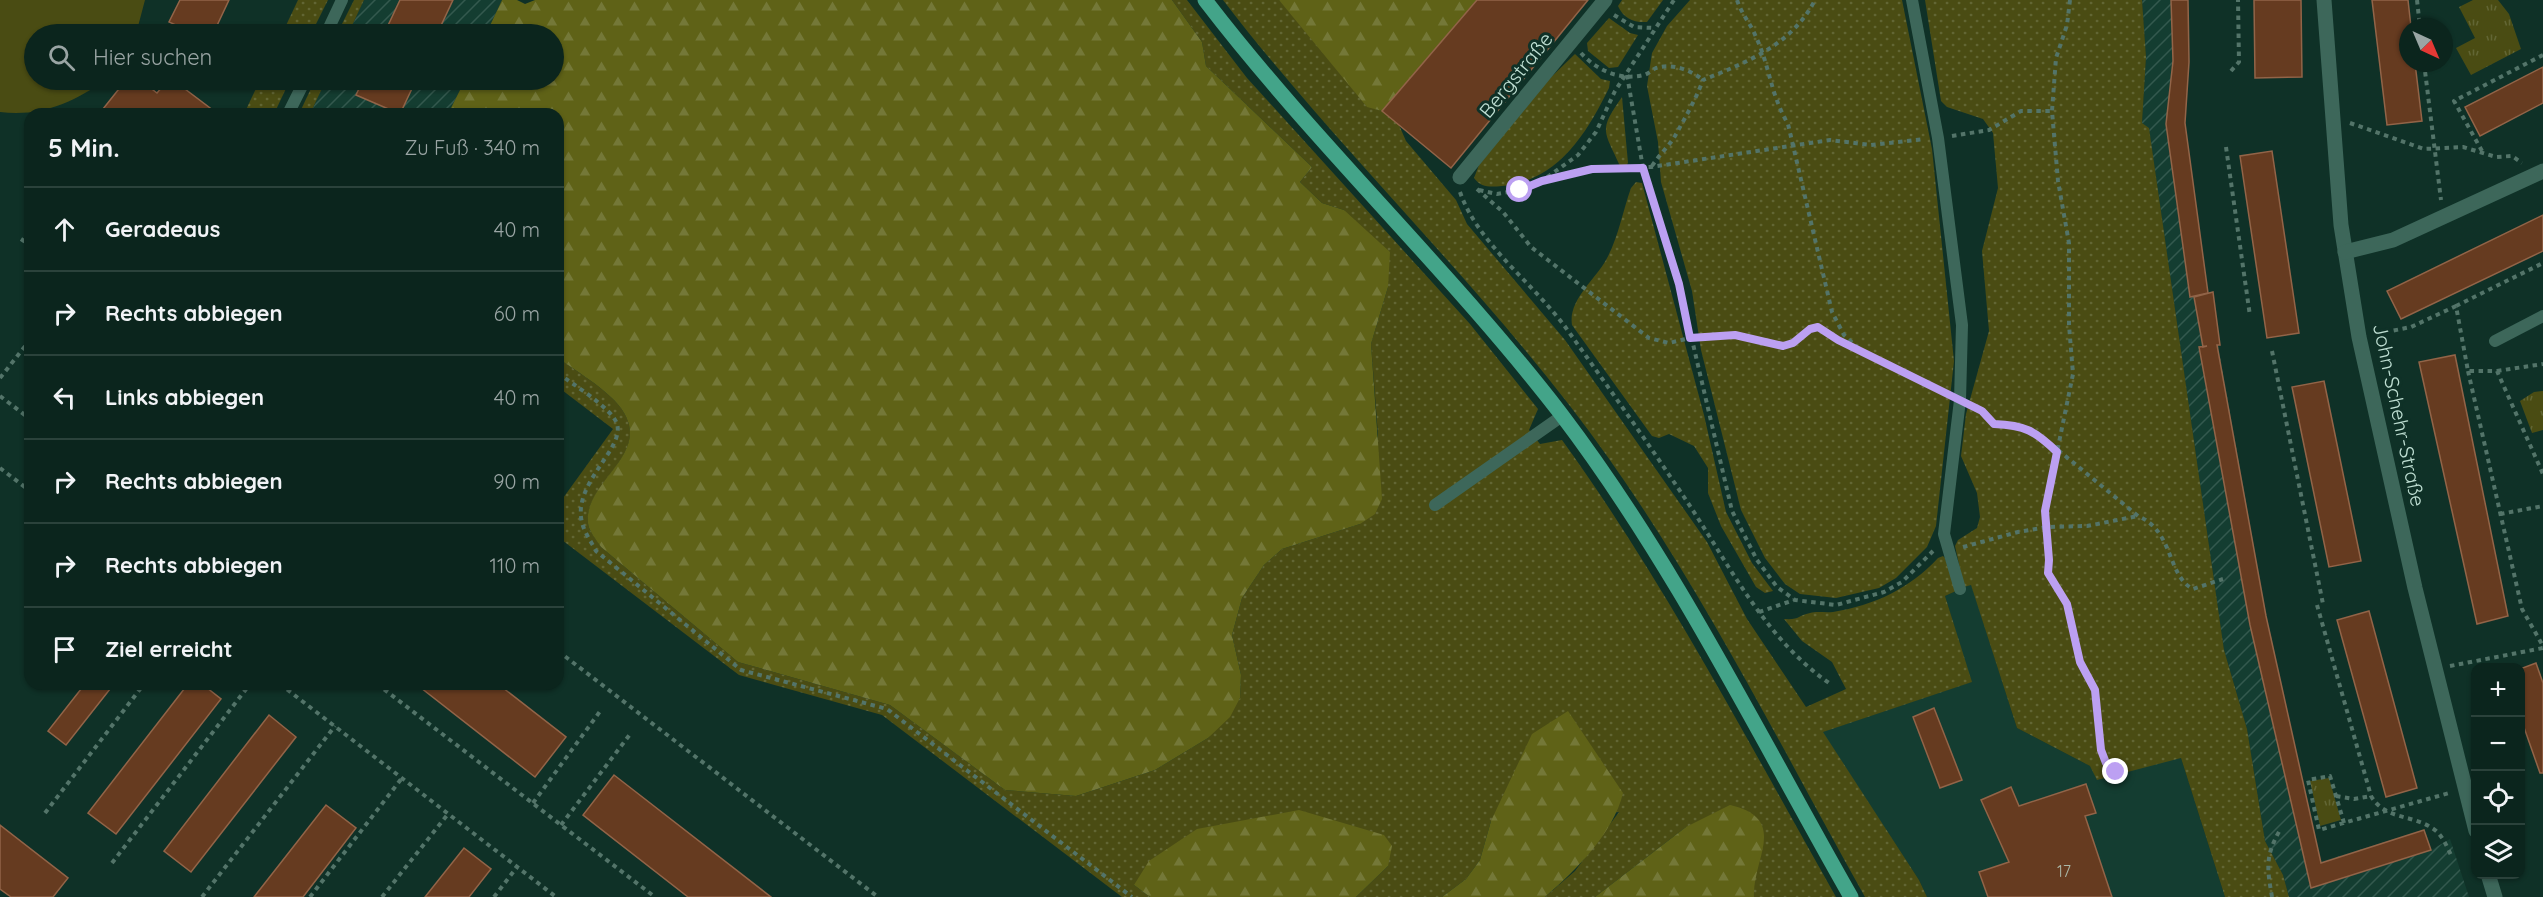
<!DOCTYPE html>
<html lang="de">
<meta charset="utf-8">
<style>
body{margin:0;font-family:Quicksand,sans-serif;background:#19312a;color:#f1f3f6}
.controls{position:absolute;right:18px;bottom:18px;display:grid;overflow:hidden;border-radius:12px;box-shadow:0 2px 4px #0004}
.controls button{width:54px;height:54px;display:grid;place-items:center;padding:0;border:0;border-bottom:2px solid #2b423b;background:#0b251d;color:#f1f3f6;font:30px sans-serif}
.compass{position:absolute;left:2399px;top:18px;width:54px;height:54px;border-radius:50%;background:#0b251d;box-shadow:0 2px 4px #0004;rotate:136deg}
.stop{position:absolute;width:18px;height:18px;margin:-14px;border:4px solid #bca0f2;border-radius:50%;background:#fff}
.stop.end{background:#bca0f2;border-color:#fff;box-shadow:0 2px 6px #0008}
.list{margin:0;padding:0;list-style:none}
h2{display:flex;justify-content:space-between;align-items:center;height:78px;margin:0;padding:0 24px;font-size:26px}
h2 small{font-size:20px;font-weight:400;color:#9aa5a4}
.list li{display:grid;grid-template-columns:39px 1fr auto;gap:18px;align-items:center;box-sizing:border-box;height:84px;padding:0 24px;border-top:2px solid #2b423b}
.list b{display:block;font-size:22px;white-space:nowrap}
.list em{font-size:20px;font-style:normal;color:#9aa5a4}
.icon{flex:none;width:33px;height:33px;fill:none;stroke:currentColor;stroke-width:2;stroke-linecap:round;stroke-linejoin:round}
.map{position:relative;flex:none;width:2543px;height:897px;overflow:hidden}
.search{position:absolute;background:#0b251d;box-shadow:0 2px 4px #0004;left:24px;top:24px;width:540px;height:66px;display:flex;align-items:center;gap:15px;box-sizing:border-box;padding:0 21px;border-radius:33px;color:#9aa5a4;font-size:22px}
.panel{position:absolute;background:#0b251d;box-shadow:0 2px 4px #0004;left:24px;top:108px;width:540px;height:582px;border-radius:18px}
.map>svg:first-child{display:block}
.built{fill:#143d31}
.industrial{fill:url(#industrial-furrows)}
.grass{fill:url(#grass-dots)}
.forest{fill:url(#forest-firs)}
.park{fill:url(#park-tufts)}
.garden{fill:#4a4c13}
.building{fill:#663b20;stroke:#926448;stroke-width:1.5}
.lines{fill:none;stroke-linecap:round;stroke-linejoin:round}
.path{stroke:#537469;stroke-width:4;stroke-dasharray:4.5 4.5;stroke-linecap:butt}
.lane{stroke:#3d675a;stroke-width:12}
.street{stroke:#3d675a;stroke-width:15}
.primary{stroke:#43a489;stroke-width:15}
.route{stroke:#bca0f2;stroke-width:8}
.labels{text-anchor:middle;stroke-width:6;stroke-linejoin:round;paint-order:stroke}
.number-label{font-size:16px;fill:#aab7a7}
.street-label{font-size:20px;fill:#c0e0d4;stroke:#0f3127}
</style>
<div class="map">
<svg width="2543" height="897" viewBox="0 0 2543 897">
<defs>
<pattern id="industrial-furrows" width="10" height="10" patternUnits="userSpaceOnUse" patternTransform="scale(1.5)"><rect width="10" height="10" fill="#143d31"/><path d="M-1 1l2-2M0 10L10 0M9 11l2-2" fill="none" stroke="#34594e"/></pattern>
<pattern id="grass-dots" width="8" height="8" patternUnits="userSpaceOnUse" patternTransform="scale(1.5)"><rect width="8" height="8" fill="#4a4c13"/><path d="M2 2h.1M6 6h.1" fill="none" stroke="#626634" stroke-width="1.8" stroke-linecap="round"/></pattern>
<pattern id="forest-firs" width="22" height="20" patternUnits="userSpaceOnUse" patternTransform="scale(1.5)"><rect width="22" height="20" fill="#5f6217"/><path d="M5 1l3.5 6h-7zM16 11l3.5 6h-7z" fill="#747838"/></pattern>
<pattern id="park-tufts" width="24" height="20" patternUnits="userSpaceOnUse" patternTransform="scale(1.5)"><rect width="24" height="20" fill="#4a4c13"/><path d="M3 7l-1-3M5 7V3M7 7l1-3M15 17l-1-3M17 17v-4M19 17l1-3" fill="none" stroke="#626634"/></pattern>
</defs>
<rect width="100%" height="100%" fill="#0f3127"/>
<polygon class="built" points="1971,584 2017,728 2090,766 2181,758 2225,897 1927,897 1919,880 1822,732 1971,682 1945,596"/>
<g class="industrial">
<polygon points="364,0 502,0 486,34 348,34"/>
<polygon points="2142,0 2188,0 2189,62 2185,123 2208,293 2213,292 2220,345 2218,345 2264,604 2320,862 2424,830 2431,850 2450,839 2469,897 2289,897 2283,875 2265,841 2247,729 2224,650 2149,129 2142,123 2146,57"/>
<polygon points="326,80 465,80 448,114 310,114"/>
</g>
<g class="grass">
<polygon points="298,0 328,0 311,34 282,34"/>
<polygon points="354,0 364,0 348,34 337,34"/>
<path d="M1172 0H1187L1247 78 1470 324 1538 409 1529 430 1540 444 1562 440C1666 584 1748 742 1836 897H1754L1753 890 1686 827 1595 897H1545L1575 871 1619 812 1491 821 1480 860 1466 879 1442 897H1356L1388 866 1134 885 1150 897H1122L882 715 739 675 558 537V505L613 429 558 387V358C576 371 598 384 614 400 663 451 584 478 588 523 588 530 597 540 601 547L738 662 890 705 1005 790 1076 796 1155 770 1208 738 1240 698 1241 675 1232 635 1242 598 1264 565 1282 549 1360 524 1378 435 1371 344 1388 287 1344 210 1322 203 1300 182 1312 167 1206 66 1202 42Z"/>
<path d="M1223 0H1279L1283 3 1367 106 1382 111 1399 125 1406 141 1456 200 1467 224 1565 340 1707 542 1747 619 1806 707 1846 689 1832 662 1802 641 1784 619C1800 620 1797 616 1810 613 1817 611 1825 613 1833 612 1875 605 1909 589 1938 558L1943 556 1945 558 1956 591 1945 596 1972 682 1823 732 1919 880 1927 897H1865C1772 731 1687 557 1570 406 1461 265 1331 141 1223 0Z"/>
<path d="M1622 0H1663L1647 22C1634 23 1623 18 1618 6Z"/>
<polygon points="1690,0 1902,0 1932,149 1954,361 1936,526 1927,547 1896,578 1879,588 1836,598 1800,594 1785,584 1765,558 1741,510 1701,350 1692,291 1661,182 1658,142 1647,86 1652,53 1667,26"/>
<polygon points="1925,0 2142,0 2146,57 2142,123 2149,128 2224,650 2247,729 2265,841 2283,875 2289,897 2225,897 2181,758 2097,780 2090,766 2017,728 1971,585 1964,587 1955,546 1958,540 1977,528 1980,517 1977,493 1961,456 1966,414 1989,331 1982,251 1998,188 1993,133 1983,119 1947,107 1941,101"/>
<polygon points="1609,18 1630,33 1638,35 1618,67 1609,68 1588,51 1587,43"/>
<path d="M1575 54 1601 79 1610 81 1609 88C1587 133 1558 181 1502 186 1491 187 1481 188 1474 178L1479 165 1546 82Z"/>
<polygon points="260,80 290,80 274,114 244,114"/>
<polygon points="315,80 326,80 310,114 299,114"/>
<path d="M1622 97 1628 163 1625 167 1620 166C1604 130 1598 131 1622 97Z"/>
<path d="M1636 182 1642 183 1704 415 1726 512 1752 563 1773 591 1765 593 1756 587 1721 526 1708 493V468L1694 446 1669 434 1659 438 1652 436 1572 325C1568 300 1595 280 1606 260 1618 239 1623 210 1631 188Z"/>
</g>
<g class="forest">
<path d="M502 0H517L525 4 535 0H1172L1202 42 1206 66 1312 167 1300 182 1322 203 1344 210 1390 252 1388 287 1371 344 1382 499 1375 514 1360 524 1282 549 1264 565 1242 598 1232 635 1241 675 1240 698 1230 717 1208 738 1155 770 1076 796 1005 790 890 705 738 662 601 547C597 541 588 530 588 523 583 478 663 451 614 400 598 384 576 371 558 358V114H448L465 80H554V34H486Z"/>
<polygon points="1279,0 1477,0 1382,111 1367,107"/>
<path d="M1568 711 1623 793C1613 834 1576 870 1545 897H1442L1466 879 1480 860 1491 821 1532 734Z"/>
<path d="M1730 805C1790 819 1752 859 1754 897H1595L1686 827Z"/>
<polygon points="1299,810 1384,835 1392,846 1388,866 1356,897 1150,897 1134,885 1149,861 1197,829"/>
</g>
<g class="park">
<polygon points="2473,0 2498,0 2509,14 2521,49 2471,75 2456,48 2475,38 2459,7"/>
<polygon points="2543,391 2543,430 2532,433 2520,401 2534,392"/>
<polygon points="2329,778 2341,820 2320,826 2310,781"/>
</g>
<path class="garden" d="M0 0H145L136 34H34V80H105C73 103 40 117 0 112Z"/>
<g class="building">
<polygon points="180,0 229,0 213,34 195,34 169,22"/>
<polygon points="400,0 453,0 437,34 384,34"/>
<polygon points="1477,0 1588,0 1451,168 1382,111"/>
<polygon points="2171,0 2188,0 2189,62 2185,123 2208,293 2190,297 2166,124 2173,61"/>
<polygon points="2254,0 2301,0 2302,77 2255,78"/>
<polygon points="2372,0 2408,0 2411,27 2408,27 2408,63 2415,63 2422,121 2387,125"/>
<polygon points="2543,67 2543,103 2480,136 2465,107"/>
<polygon points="126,80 140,80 157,93 168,80 173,80 218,114 99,114"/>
<polygon points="363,80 416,80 400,114 356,95"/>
<polygon points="2272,151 2299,333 2267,338 2240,156"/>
<polygon points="2543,215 2543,251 2401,319 2387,291"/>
<polygon points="2213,292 2220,345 2217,345 2266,616 2321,863 2424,830 2431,850 2311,888 2250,625 2199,347 2207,346 2203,347 2194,297"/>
<polygon points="2455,355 2508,616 2477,624 2419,362"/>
<polygon points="2324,381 2361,561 2329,567 2292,387"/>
<polygon points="2369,611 2417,788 2386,797 2337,620"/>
<polygon points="2536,663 2543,683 2543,773 2540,773 2520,716 2520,669"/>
<polygon points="85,684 114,684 66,745 48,731"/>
<polygon points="188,684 202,684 221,699 116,834 88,813"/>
<polygon points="416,684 498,684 566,737 535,777"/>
<polygon points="1934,708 1962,780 1940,788 1913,717"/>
<polygon points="269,715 296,737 191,872 164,851"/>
<polygon points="614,775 771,897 688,897 583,815"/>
<polygon points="2086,784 2096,813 2085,816 2112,897 1988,897 1979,872 2009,862 1981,800 2011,787 2019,806"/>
<polygon points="326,805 356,828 303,897 254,897"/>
<polygon points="0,825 68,878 53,897 11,897 0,889"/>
<polygon points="464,848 491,869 469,897 425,897"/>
</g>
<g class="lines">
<g class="path">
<path d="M1737 0C1742 15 1751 24 1756 37 1770 67 1770 93 1788 124L1832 312 1844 335 1860 350 1946 394"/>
<polyline points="2070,0 2067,25 2056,58 2052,111 2058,181 2069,243 2069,325 2073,374 2045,511 2049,560 2048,574 2067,604 2081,661 2095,690 2101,750 2106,763 2126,783"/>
<polyline points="2417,0 2420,27"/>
<polyline points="1614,15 1634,27 1654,28"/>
<path d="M1581 53C1596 70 1620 81 1644 75 1648 74 1652 70 1656 68 1672 63 1691 70 1703 80"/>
<polyline points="2424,63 2441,200"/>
<polyline points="2231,71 2239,62 2238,0"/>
<polyline points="1627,75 1643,168 1679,284 1732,511 1757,560 1777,587 1795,600 1836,605 1884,592 1902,582 1933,551"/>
<polyline points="2350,123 2424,149 2463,147 2496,157 2512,156 2522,163"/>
<polyline points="1952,136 1989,130 2021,111 2052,111"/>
<polyline points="2226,147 2250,316"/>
<polyline points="2482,151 2454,101 2543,55"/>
<path d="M1652 166C1659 155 1669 146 1675 136 1685 118 1696 99 1703 80 1747 62 1792 45 1815 0"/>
<polyline points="1542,181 1592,169 1651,167 1830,140 1871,145 1924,139"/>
<polyline points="1477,189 1503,212 1531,247 1649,338 1669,343 1690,338 1735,335 1783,346 1793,343 1810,329 1818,327 1838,340 1857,348"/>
<polyline points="1479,190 1497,194 1520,190 1542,181 1578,155 1596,132 1615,91 1674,0"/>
<path d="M1460 192C1478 244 1534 284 1566 328 1606 384 1646 440 1684 497 1728 562 1765 640 1832 685"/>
<polyline points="21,239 30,245"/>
<polyline points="2456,306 2543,263"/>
<polyline points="2376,334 2411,327 2456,306 2468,371 2497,371 2543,474"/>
<polyline points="2272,351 2323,604"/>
<polyline points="2468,371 2522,609 2543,646"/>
<polyline points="2497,371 2543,364"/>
<path d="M558 373C572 384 612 408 617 424 625 450 569 485 583 526 586 535 592 543 596 551L741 670 887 709 1132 897"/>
<polyline points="0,378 30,340"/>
<polyline points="0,396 30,419"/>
<path d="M1974 407 1982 410 1994 424H2012L2035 431 2138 516C2174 531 2167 576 2193 589L2223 579"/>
<polyline points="0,468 30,491"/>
<polyline points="2500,514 2543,506"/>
<polyline points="1963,547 2018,532 2047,527 2087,526 2138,516"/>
<path d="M2317 605 2371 796C2385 820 2411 814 2432 828 2442 834 2446 845 2451 855"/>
<polyline points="1759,612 1794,600"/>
<polyline points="558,651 878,897"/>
<polyline points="2450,666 2543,648"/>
<polyline points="280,684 556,897"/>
<polyline points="377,684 655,897"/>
<polyline points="2336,796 2354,799 2371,796"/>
<polyline points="533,803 601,710"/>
<polyline points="45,813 144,684"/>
<polyline points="2344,823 2330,776 2308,780 2319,830 2449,793"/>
<polyline points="561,825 631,733"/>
<polyline points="112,863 250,684"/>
<polyline points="202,897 335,726"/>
<polyline points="310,897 402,778"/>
<polyline points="382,897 448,814"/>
<polyline points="494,897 517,867"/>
<path d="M2272 897C2267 868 2265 856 2280 830"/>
</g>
<g class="lane">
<polyline points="1912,0 1938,138 1962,325 1960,400 1944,534 1960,589"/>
<polyline points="326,34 342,0"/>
<polyline points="288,114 305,80"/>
<polyline points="2495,341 2543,316"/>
<polyline points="1435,505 1562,416"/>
</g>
<g class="street">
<polyline points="2324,0 2341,225 2359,337 2415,588 2476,831"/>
<polyline points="1460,177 1605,0"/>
<polyline points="2345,252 2393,240 2543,171"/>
<polyline points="2488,874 2495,897"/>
</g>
<path class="primary" d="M1205 0C1316 145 1450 270 1561 414 1675 564 1758 734 1851 897"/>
</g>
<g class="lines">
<path class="route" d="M1520 190 1542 181 1592 169 1643 168 1679 284 1690 338 1735 335 1783 346 1793 343 1810 329 1818 327 1838 340 1982 411 1994 424C2025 425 2035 431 2057 452L2045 511 2049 560 2048 573 2067 604 2080 662 2095 690 2101 750 2106 763 2116 772"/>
</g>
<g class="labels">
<g class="number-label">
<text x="2064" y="877">17</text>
</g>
<g class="street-label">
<text transform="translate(1516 75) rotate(-51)" y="7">Bergstraße</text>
<text transform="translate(2399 415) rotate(78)" y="7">John-Schehr-Straße</text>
</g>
</g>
</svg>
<div class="controls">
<button>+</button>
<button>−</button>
<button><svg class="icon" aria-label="locate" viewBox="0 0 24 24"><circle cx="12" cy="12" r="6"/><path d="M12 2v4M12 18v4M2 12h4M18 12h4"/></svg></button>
<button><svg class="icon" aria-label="layers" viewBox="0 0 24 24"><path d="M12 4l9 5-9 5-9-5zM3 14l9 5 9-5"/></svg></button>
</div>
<svg class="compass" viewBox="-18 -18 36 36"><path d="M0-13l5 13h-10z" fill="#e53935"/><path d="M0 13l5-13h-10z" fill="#9aa5a4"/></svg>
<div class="stop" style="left:1520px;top:190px"></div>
<div class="stop end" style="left:2116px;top:772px"></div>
<div class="search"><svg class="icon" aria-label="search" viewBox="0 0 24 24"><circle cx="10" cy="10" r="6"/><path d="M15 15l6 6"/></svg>Hier suchen</div>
<section class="panel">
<h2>5 Min.<small>Zu Fuß · 340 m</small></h2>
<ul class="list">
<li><svg class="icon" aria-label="ahead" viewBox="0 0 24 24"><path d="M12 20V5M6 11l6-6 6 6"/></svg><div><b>Geradeaus</b></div><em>40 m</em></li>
<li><svg class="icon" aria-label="right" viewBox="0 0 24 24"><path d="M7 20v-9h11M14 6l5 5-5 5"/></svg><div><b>Rechts abbiegen</b></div><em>60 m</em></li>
<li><svg class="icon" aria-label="left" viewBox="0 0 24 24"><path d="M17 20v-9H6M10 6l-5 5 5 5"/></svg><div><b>Links abbiegen</b></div><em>40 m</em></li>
<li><svg class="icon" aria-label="right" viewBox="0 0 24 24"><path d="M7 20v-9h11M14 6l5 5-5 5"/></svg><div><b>Rechts abbiegen</b></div><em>90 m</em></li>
<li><svg class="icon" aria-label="right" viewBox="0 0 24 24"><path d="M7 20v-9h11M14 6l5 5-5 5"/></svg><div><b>Rechts abbiegen</b></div><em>110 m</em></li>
<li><svg class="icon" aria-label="arrive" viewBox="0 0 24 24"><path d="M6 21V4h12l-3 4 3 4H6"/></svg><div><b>Ziel erreicht</b></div></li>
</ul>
</section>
</div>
